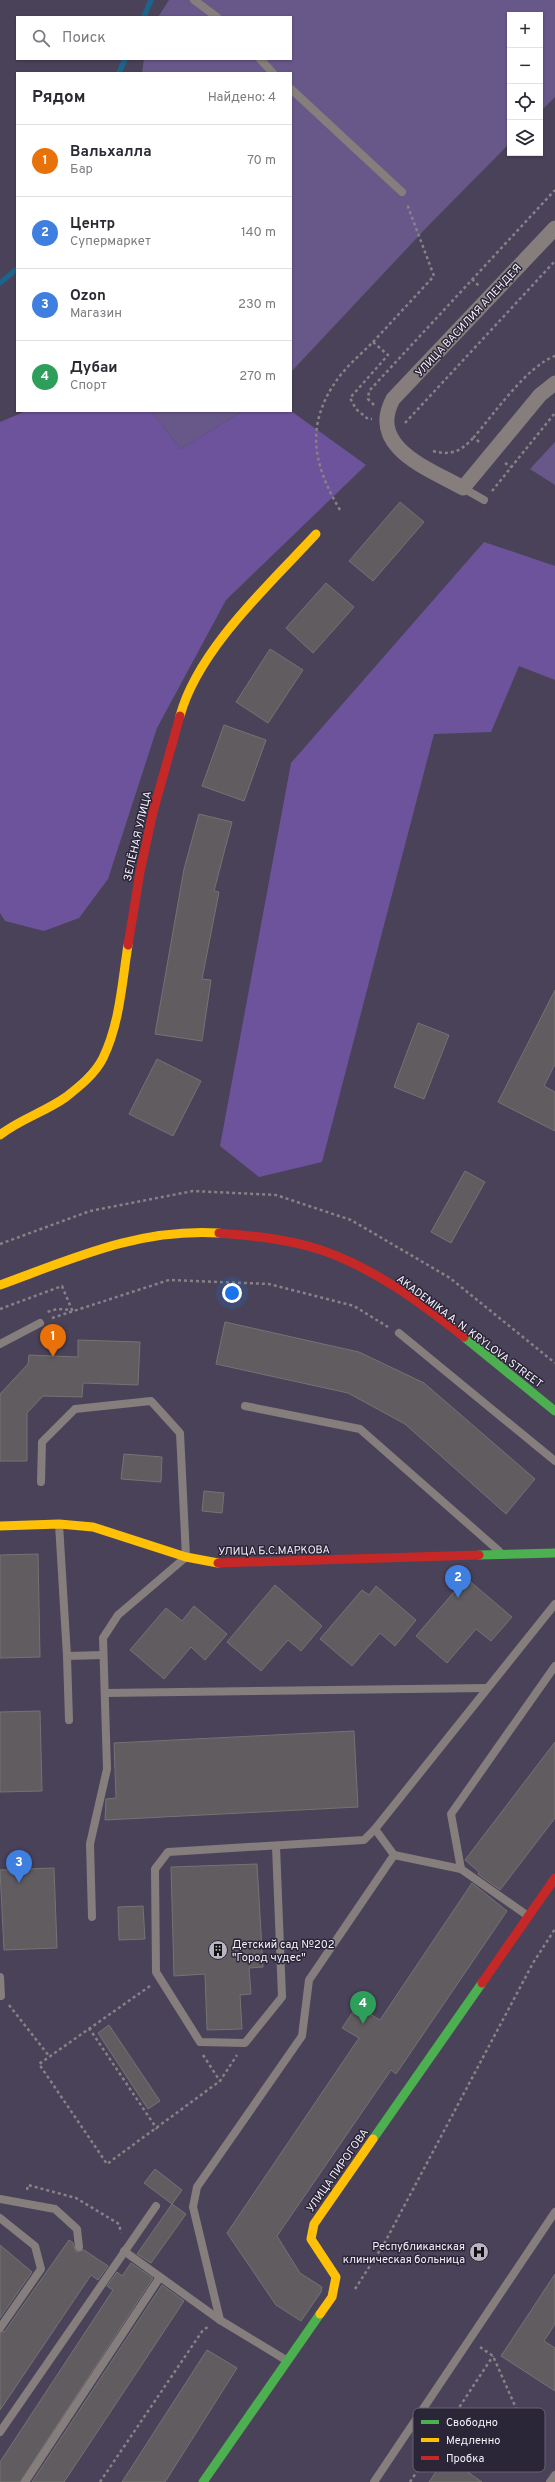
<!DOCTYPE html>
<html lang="ru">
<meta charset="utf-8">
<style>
body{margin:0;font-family:Overpass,sans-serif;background:#f2f2f3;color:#2b2b33}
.controls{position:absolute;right:12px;top:12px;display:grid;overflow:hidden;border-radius:0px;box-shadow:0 1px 3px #0004}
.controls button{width:36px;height:36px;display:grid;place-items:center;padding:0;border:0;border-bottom:1px solid #e1e1e2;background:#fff;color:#2b2b33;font:20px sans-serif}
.you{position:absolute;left:232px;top:1293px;width:14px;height:14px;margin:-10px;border:3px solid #fff;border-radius:50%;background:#1a73e8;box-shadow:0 0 0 6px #1a73e833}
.badge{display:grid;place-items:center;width:26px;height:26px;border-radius:50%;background:#6a6973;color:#fff;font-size:13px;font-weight:700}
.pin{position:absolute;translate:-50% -33px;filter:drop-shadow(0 1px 2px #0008)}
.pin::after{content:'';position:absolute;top:21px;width:14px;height:12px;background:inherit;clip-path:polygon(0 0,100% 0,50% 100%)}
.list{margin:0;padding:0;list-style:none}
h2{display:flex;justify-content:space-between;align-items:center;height:52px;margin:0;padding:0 16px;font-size:17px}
h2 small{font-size:13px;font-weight:400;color:#7c7c81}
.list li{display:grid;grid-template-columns:26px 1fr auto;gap:12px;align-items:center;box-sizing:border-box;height:72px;padding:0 16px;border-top:1px solid #e1e1e2}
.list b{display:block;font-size:15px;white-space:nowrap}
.list p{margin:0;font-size:13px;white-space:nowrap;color:#7c7c81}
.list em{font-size:13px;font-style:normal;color:#7c7c81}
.icon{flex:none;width:22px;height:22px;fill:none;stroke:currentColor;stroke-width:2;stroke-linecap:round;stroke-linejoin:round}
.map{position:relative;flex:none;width:555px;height:2482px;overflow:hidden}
.search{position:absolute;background:#fff;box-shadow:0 1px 3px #0004;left:16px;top:16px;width:276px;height:44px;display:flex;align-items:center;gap:10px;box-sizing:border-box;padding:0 14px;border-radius:0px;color:#7c7c81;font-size:15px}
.panel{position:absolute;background:#fff;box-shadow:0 1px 3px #0004;left:16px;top:72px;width:276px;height:340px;border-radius:0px}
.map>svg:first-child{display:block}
.green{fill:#675889}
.forest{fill:#6d539b}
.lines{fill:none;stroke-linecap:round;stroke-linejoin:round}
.stream{stroke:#1c648c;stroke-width:5.5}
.building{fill:#605c5f;stroke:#747374}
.path{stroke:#868285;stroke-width:2.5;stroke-dasharray:3 3;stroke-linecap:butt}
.lane{stroke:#857e7d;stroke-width:8}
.street{stroke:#857e7d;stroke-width:15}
.fast{stroke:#4caf50;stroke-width:9}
.slow{stroke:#ffc107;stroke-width:9}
.jam{stroke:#c62828;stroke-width:9}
.labels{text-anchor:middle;stroke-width:3;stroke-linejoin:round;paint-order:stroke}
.street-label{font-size:11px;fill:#f4f1fb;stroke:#2a2537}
.poi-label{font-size:11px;fill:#f4f1fb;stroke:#2a2537;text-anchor:start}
.key{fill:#2a2537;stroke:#676272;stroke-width:1}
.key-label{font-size:11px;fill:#f4f1fb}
</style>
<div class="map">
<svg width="555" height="2482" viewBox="0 0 555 2482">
<rect width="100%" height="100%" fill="#4a4258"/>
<g class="green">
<polygon points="169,0 555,0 555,97 540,112 540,15 510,15 510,143 428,226 291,372 291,73 142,73 144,59 291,59 291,17 158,17"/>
<polygon points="151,411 243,411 181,449"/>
<polygon points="555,442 555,485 530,469"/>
</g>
<g class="forest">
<polygon points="26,411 151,411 181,449 243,411 291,411 366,465 226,600 157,728 108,879 79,918 44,931 5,921 0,913 0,422"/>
<polygon points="484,542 555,566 555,680 519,666 491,732 434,734 322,1162 259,1177 220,1146 291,763"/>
</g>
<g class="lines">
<g class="stream">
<polyline points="144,17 151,0"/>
<polyline points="119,73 125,59"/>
<polyline points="0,283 17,269"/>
</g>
</g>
<g class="building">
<polygon points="400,502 424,522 373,581 349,561"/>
<polygon points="326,583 354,607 313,653 286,628"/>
<polygon points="270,649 303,670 268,723 236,702"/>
<polygon points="224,725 266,740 244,801 202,786"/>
<polygon points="199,814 232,822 214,891 219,892 202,979 211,980 202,1041 155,1034 184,869"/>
<polygon points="555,990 555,1064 544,1086 555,1092 555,1131 498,1102"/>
<polygon points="418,1023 449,1035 424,1099 394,1087"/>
<polygon points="157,1059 201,1081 173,1136 129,1114"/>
<polygon points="465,1171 485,1182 451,1243 431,1232"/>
<polygon points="225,1322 359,1352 424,1383 535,1479 506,1514 405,1424 348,1393 216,1364"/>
<polygon points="78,1340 140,1342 138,1385 83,1383 82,1397 43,1396 27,1413 27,1461 0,1461 0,1394 28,1364 29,1355 78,1357"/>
<polygon points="124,1454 162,1457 161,1482 121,1479"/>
<polygon points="204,1491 224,1493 222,1513 202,1511"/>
<polygon points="38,1554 40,1657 0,1658 0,1555"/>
<polygon points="466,1578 512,1617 491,1641 476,1629 447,1663 416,1636"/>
<polygon points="275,1585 322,1626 301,1651 288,1640 261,1671 227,1642"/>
<polygon points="376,1586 416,1620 395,1646 380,1633 352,1666 320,1639 362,1590 369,1595"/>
<polygon points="194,1606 227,1634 205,1660 191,1647 164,1679 130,1650 166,1608 182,1621"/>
<polygon points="40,1711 42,1791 0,1792 0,1712"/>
<polygon points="354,1731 358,1807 105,1820 106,1799 116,1798 114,1743"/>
<polygon points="555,1742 555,1818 500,1890 478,1874 479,1872 465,1860"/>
<polygon points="257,1864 263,1967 249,1968 251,1994 240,1995 242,2029 207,2030 205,1974 174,1976 171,1867"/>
<polygon points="54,1868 57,1948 4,1950 0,1870"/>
<polygon points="472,1883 507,1911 396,2074 391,2070 277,2236 300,2273 322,2287 321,2292 301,2321 276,2305 227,2233 359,2038 342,2028 357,2006 380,2020"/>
<polygon points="143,1906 145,1939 119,1940 118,1907"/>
<polygon points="109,2025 160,2101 148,2109 98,2033"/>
<polygon points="155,2169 182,2190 172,2204 144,2183"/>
<polygon points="172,2204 186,2214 151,2263 137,2254"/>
<polygon points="69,2240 73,2243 76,2252 84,2250 108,2266 98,2280 91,2275 0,2410 0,2333 5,2331"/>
<polygon points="0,2245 32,2272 0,2318"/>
<polygon points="131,2263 153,2278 20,2482 0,2482 0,2462 113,2290 107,2286 117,2272 122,2276"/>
<polygon points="555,2274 555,2324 544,2341 555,2348 555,2391 501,2356"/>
<polygon points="162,2285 184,2301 64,2482 32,2482"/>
<polygon points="207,2350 237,2368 165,2482 122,2482"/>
<polygon points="446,2457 482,2482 429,2482"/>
</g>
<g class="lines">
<g class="path">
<polyline points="472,279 479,286"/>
<polyline points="373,342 434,276 407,204"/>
<polyline points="374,405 368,399 369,391 555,190"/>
<polyline points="405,423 555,261"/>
<path d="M479 442 474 437C494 414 527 366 555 356"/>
<path d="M433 451C451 456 462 451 474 437"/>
<polyline points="505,463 511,467"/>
<polyline points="492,491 555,413"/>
<path d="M340 510C312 463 305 423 339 377 349 364 362 353 373 342L388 355 350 398 356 409 368 419H372"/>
<polyline points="0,1244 90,1211 193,1191 276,1195 351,1220 450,1278 555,1363"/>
<polyline points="0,1309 62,1286 72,1310 57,1309 47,1312"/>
<polyline points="52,1318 169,1280 269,1284 354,1306 388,1327"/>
<polyline points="150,1986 39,2064 107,2164 220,2081 237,2055"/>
<polyline points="9,2005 49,2056"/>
<polyline points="89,2028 157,2129"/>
<polyline points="203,2055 220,2081"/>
<polyline points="27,2190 28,2185 76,2198 119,2224 121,2233"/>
<polyline points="355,2289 384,2244 533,1963 555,1929"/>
<polyline points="480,2347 493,2356 543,2469"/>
<polyline points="100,2482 203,2330 208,2327"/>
<polyline points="410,2482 493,2356"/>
</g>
<g class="lane">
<polyline points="194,0 217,17"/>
<polyline points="260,59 273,73"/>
<polyline points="291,89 402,192"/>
<polyline points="463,488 484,500"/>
<polyline points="399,1333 555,1461"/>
<polyline points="0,1344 40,1323"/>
<polyline points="245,1406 360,1429 499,1551"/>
<polyline points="41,1482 42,1442 75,1409 151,1401 180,1433 186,1557 118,1615 103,1638 107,1769 90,1844 92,1917"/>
<polyline points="59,1524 67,1656 103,1655"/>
<polyline points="67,1656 69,1720"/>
<polyline points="105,1693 487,1688"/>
<polyline points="276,1846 282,1997 245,2043 200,2042 156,1972 155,1869 168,1852 364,1840 375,1829"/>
<polyline points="394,1855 461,1869 528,1916"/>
<polyline points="461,1869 451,1814 555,1666"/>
<polyline points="0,1977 1,1996"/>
<polyline points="0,2199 55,2209 77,2229 79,2247"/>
<polyline points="0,2218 35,2246 41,2269 0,2328"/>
<polyline points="124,2251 220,2320 286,2360"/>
<polyline points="220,2320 193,2207 197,2187 302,2036 309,1980 394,1855 375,1829 555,1604"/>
<polyline points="0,2432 156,2206"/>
<polyline points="25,2482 160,2277"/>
<polyline points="374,2482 555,2212"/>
<polyline points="550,2482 555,2475"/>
</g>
<path class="street" d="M555 228 393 399C367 448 430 469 463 488L540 395 555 383"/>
<g class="fast">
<polyline points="464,1337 555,1411"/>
<polyline points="479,1555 555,1553"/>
<polyline points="373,2139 482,1983"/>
<polyline points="203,2482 320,2314"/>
</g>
<g class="slow">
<path d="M180 716C198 649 270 584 316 534"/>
<path d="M0 1135C20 1119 45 1112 66 1097 80 1086 95 1074 103 1058 120 1023 122 982 128 945"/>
<path d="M0 1285C74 1258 139 1228 219 1233"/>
<polyline points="0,1526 59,1524 93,1527 186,1557 218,1563"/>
<polyline points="320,2314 332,2297 336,2277 311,2239 314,2224 373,2139"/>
</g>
<g class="jam">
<polyline points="128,945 140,872 153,812 180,716"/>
<path d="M219 1233C254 1236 288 1239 321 1250 374 1268 421 1303 464 1337"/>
<polyline points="218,1563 479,1555"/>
<polyline points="482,1983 555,1878"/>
</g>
</g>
<defs>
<symbol id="building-disc" viewBox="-11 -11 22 22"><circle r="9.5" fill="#b8b4c2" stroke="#2a2537"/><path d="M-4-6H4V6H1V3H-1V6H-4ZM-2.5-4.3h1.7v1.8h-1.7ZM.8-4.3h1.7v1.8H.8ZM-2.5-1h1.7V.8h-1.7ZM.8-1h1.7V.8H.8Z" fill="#111"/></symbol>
<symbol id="hospital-disc" viewBox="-11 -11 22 22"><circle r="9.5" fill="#b8b4c2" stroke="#2a2537"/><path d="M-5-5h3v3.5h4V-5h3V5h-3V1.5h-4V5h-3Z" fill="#111"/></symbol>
</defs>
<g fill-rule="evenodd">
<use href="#building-disc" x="207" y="1939" width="22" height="22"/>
<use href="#hospital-disc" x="468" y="2241" width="22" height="22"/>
</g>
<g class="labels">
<g class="street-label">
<text transform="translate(468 320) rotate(-47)" y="4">УЛИЦА ВАСИЛИЯ АЛЕНДЕЯ</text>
<text transform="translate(137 836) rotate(-77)" y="4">ЗЕЛЁНАЯ УЛИЦА</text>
<text transform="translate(470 1331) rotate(37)" y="4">AKADEMIKA A. N. KRYLOVA STREET</text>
<text transform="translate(274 1550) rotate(-1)" y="4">УЛИЦА Б.С.МАРКОВА</text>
<text transform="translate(337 2170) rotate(-55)" y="4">УЛИЦА ПИРОГОВА</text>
</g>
<g class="poi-label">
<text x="232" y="1948">Детский сад №202<tspan x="232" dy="13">"Город чудес"</tspan></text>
<text x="465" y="2250" text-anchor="end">Республиканская<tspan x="465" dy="13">клиническая больница</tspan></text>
</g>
</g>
<rect x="413" y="2408" width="132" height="64" rx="6" class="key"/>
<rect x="421" y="2420" width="18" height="4" fill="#4caf50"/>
<rect x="421" y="2438" width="18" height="4" fill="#ffc107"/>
<rect x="421" y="2456" width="18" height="4" fill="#c62828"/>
<g class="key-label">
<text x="446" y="2426">Свободно</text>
<text x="446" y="2444">Медленно</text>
<text x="446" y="2462">Пробка</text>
</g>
</svg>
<div class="controls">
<button>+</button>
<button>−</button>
<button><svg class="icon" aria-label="locate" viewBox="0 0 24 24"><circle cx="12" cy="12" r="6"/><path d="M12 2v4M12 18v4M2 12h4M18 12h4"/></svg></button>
<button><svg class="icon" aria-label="layers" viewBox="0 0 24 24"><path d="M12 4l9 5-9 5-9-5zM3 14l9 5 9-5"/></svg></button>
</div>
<div class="you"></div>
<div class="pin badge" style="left:53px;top:1357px;background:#e8710a">1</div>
<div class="pin badge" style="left:458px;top:1598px;background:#3f7fe0">2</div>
<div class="pin badge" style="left:19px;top:1883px;background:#3f7fe0">3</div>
<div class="pin badge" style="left:363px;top:2024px;background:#2e9e5b">4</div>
<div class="search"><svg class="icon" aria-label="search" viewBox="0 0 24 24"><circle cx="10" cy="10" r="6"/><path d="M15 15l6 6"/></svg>Поиск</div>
<section class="panel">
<h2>Рядом<small>Найдено: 4</small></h2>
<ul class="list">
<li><span class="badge" style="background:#e8710a">1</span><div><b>Вальхалла</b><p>Бар</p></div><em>70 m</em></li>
<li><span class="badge" style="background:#3f7fe0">2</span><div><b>Центр</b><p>Супермаркет</p></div><em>140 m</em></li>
<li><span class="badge" style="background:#3f7fe0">3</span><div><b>Ozon</b><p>Магазин</p></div><em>230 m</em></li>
<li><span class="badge" style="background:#2e9e5b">4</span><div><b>Дубаи</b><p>Спорт</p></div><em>270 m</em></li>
</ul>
</section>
</div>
